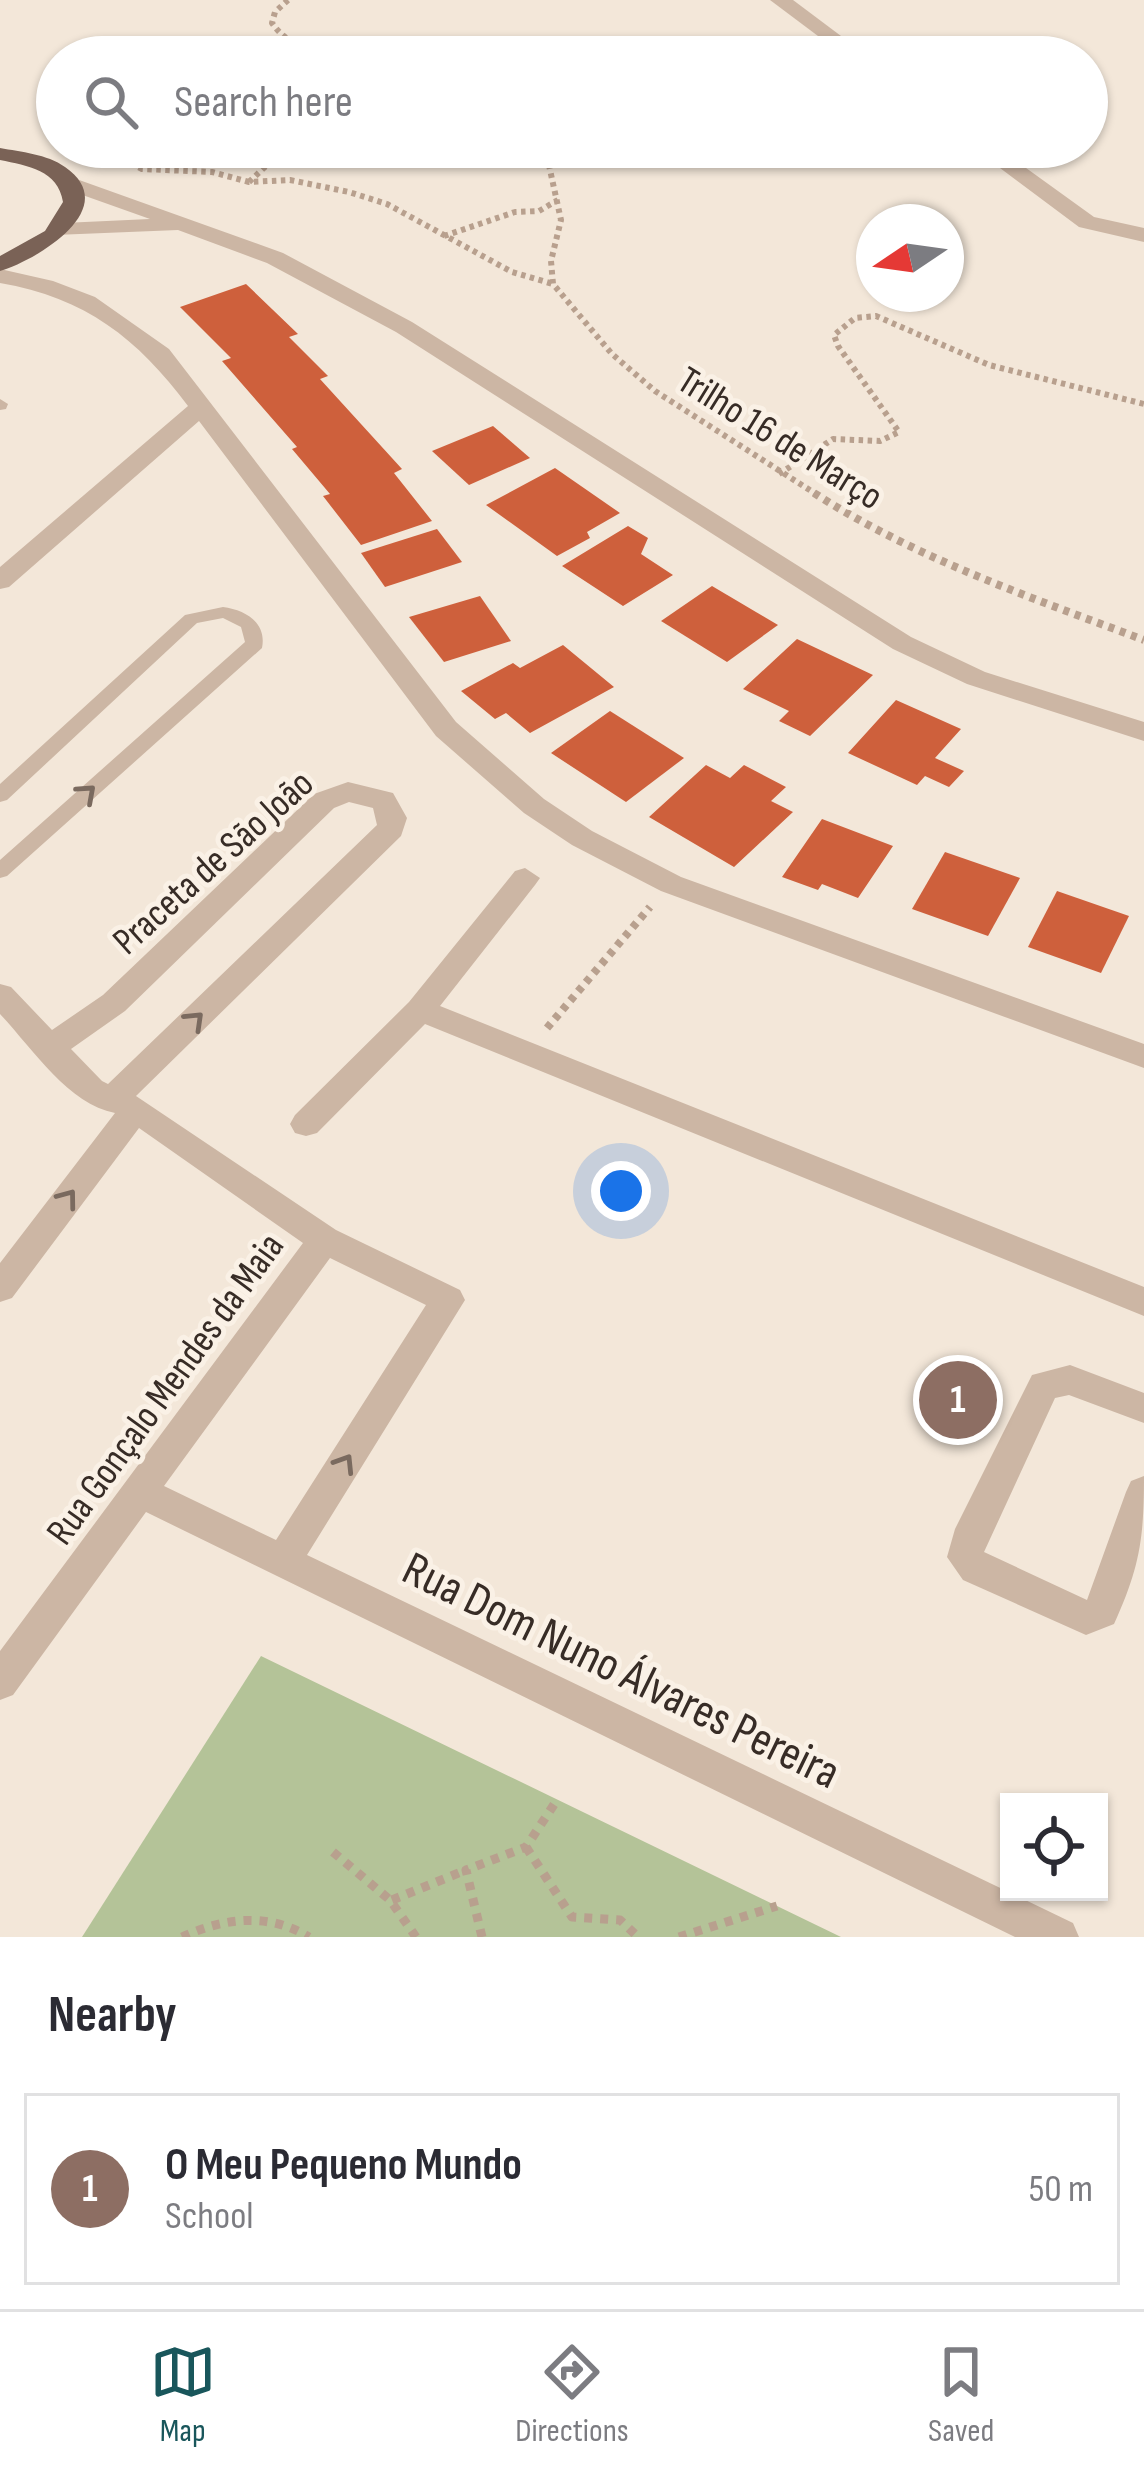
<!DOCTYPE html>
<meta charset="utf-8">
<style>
body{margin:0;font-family:"Sofia Sans Condensed",sans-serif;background:#f7f7f7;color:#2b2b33}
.controls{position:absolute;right:36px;bottom:36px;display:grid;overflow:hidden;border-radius:0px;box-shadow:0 3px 9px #0004}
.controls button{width:108px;height:108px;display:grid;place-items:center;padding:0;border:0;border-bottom:3px solid #e1e1e2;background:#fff;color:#2b2b33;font:60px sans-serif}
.compass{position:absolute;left:856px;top:204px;width:108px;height:108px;border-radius:50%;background:#fff;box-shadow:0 3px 9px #0004;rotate:257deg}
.you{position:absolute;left:621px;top:1191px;width:42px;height:42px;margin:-30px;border:9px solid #fff;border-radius:50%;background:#1a73e8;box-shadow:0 0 0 18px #1a73e833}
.badge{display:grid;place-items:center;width:78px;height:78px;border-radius:50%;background:#19565b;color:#fff;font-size:39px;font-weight:700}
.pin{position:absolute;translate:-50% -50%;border:6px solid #fff;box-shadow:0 3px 12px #0006}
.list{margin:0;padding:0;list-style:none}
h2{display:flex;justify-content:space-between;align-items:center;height:156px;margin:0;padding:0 48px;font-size:51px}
h2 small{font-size:39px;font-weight:400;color:#7c7c81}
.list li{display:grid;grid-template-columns:78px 1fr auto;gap:36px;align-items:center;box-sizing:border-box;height:192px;margin:0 24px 24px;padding:0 24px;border:3px solid #e1e1e2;border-radius:0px}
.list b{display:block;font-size:45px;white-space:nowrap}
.list p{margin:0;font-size:39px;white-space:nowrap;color:#7c7c81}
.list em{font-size:39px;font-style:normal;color:#7c7c81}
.icon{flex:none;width:66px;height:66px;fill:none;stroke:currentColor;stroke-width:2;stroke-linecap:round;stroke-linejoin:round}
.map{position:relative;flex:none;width:1144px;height:1937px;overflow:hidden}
.search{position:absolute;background:#fff;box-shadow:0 3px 9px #0004;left:36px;right:36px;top:36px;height:132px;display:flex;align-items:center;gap:30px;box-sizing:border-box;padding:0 42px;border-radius:66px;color:#7c7c81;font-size:45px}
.sheet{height:372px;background:#fff}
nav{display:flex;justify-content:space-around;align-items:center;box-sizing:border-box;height:168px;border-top:3px solid #e1e1e2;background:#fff;font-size:33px;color:#7c7c81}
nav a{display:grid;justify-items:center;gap:6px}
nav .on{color:#19565b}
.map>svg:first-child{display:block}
.green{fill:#b4c398}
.building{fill:#ce603c}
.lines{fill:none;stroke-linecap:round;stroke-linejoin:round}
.path-far2{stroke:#b8a08e;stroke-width:6;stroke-dasharray:4.5 4.5;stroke-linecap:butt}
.path-far1{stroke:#b8a08e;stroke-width:8;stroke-dasharray:6 6;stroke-linecap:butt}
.path{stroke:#b8a08e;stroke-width:9;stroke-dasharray:8 8;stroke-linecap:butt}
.lane{fill:#ccb6a4;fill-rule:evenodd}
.street{fill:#ccb6a4;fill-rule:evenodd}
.primary{fill:#7a6256;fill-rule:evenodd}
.oneway{stroke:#7a6a5f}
.labels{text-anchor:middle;stroke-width:10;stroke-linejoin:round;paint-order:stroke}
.street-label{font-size:39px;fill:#372c26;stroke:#faf1e6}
.near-street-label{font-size:48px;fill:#372c26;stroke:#faf1e6}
</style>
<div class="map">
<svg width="1144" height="1937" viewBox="0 0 1144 1937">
<rect width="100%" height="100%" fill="#f3e7d9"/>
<polygon class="green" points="261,1656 841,1937 82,1937"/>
<g class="building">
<polygon points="246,284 298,334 289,337 328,376 320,379 402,469 394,473 432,521 361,545 323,496 330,494 292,449 297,447 222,361 231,358 180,307"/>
<polygon points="493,426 530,458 469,485 432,451"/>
<polygon points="555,468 620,513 587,532 590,538 557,556 486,505"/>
<polygon points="628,526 648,538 641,554 673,575 623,606 562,566"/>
<polygon points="437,529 462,562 385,587 361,553"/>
<polygon points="712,586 778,625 727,662 661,621"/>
<polygon points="480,596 511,641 444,662 409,617"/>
<polygon points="797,639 873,675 810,736 779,721 789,711 743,689"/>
<polygon points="563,645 614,687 530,733 506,713 495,719 461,691 513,663 520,668"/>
<polygon points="896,700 961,729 935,758 964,771 949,787 925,776 917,785 848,753"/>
<polygon points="610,711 684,758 626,802 551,753"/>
<polygon points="706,765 730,778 744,765 786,787 771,801 793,812 734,867 649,817"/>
<polygon points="822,819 893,846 858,898 822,884 818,890 782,877"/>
<polygon points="945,852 1020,878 988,936 912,909"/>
<polygon points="1057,891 1129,916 1101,973 1028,947"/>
</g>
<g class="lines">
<g class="path-far2">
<path d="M288 0 275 12 272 23C289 48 316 52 344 57"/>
<polyline points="545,147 561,220 551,261 553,284 612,354 655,391 819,496"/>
<polyline points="90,160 108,152 142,169 212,172 249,182 290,180 349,192 387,204 512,272 553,284"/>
<polyline points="249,182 286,147"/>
<polyline points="444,236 515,212 539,211 558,200"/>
<polyline points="779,474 833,439 880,441 899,432 838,346 834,335 855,318 876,316 989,365 1144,404"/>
</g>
<g class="path-far1">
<path d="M814 493C915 558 1032 598 1144 640"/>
<polyline points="547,1028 650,907"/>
</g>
<g class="path">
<polyline points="526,1847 572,1917 620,1920 638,1937"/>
<polyline points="333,1852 390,1900 416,1937"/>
<polyline points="392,1900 466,1870"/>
<path d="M182 1937C224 1918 268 1912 309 1937"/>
<polyline points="482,1937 466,1870 526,1847 557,1800"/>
<polyline points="679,1937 777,1906"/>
</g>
<g class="lane">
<polygon points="0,399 8,404 6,409 0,410"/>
<path d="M223 607C246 610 267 623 262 648L7 876 0 878V860L245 642 241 627 223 618 197 623 7 800 0 802V784L185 615Z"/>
</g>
<g class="street">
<polygon points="770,0 793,0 869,57 846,57"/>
<polygon points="972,147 997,147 1094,217 1144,228 1144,242 1079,227"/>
<polygon points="68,176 283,253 412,322 911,637 985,672 1144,722 1144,741 967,684 893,649 396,332 267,263 178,230 55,235 55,225 63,223 150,219 60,187 57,182"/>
<path d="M0 269 53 281 95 297 169 349 456 722 544 799 592 831 681 877 1144 1044V1068L661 891 572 845 524 813 436 736 199 421 9 587 0 589V567L188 406C137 338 86 298 0 283Z"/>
<path d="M348 782 393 793 407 818 401 836 136 1096 336 1230 460 1290 465 1300 307 1555 1073 1923 1079 1937H1015L146 1512 13 1695 0 1700V1651L303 1243 139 1128 12 1298 0 1302V1263L115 1113C68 1104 32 1048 0 1014V984L11 987 52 1030 103 995 314 794ZM349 802 373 808 377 825 108 1084 102 1081 71 1049 125 1011 334 808ZM330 1258 426 1305 276 1540 164 1486Z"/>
<polygon points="525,868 540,878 535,885 440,1006 1144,1287 1144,1316 425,1024 317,1133 306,1136 295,1133 290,1124 295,1115 409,1002 515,871"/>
<path d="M1070 1365 1144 1393V1423L1069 1395 1055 1398 984 1552 1087 1600 1126 1492 1131 1481 1144 1476C1144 1538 1140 1567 1114 1624L1086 1635 963 1580 947 1557 955 1529 1032 1375Z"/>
</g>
<path class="primary" d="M0 148C21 152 47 154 65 167 124 208 37 260 0 271V256L45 231 63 202C58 170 28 166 0 160Z"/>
</g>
<defs><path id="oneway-chevron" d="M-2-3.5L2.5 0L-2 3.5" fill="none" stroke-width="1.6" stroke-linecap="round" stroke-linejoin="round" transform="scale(3)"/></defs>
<g class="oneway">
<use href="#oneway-chevron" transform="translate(87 793) rotate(-42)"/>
<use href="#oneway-chevron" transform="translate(195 1020) rotate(-44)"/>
<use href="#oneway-chevron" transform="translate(68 1198) rotate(-53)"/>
<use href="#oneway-chevron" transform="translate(345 1463) rotate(-58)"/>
</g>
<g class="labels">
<g class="street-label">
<text transform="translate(781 437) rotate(32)" y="14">Trilho 16 de Março</text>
<text transform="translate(212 861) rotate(-42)" y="14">Praceta de São João</text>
<text transform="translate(164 1388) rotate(-54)" y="14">Rua Gonçalo Mendes da Maia</text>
</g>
<g class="near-street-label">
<text transform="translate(622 1669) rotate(26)" y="17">Rua Dom Nuno Álvares Pereira</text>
</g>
</g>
</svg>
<div class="controls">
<button><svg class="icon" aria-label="locate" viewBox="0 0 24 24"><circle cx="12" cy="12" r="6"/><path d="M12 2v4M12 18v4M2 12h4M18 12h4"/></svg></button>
</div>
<svg class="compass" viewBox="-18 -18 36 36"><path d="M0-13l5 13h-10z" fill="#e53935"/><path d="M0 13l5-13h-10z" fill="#7c7c81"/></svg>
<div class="you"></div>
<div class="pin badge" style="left:958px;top:1400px;background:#8d6e63">1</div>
<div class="search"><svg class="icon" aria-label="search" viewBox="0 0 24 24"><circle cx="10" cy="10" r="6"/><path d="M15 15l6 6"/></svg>Search here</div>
</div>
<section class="sheet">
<h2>Nearby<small></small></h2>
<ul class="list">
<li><span class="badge" style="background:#8d6e63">1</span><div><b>O Meu Pequeno Mundo</b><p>School</p></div><em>50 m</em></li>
</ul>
</section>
<nav>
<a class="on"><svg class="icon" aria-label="map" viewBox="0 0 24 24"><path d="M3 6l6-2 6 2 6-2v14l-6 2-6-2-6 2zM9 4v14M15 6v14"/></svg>Map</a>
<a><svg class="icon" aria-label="directions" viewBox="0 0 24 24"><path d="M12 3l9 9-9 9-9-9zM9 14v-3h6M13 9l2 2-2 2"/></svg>Directions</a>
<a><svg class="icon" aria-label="saved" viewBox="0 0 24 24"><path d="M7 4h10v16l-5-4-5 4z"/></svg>Saved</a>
</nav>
